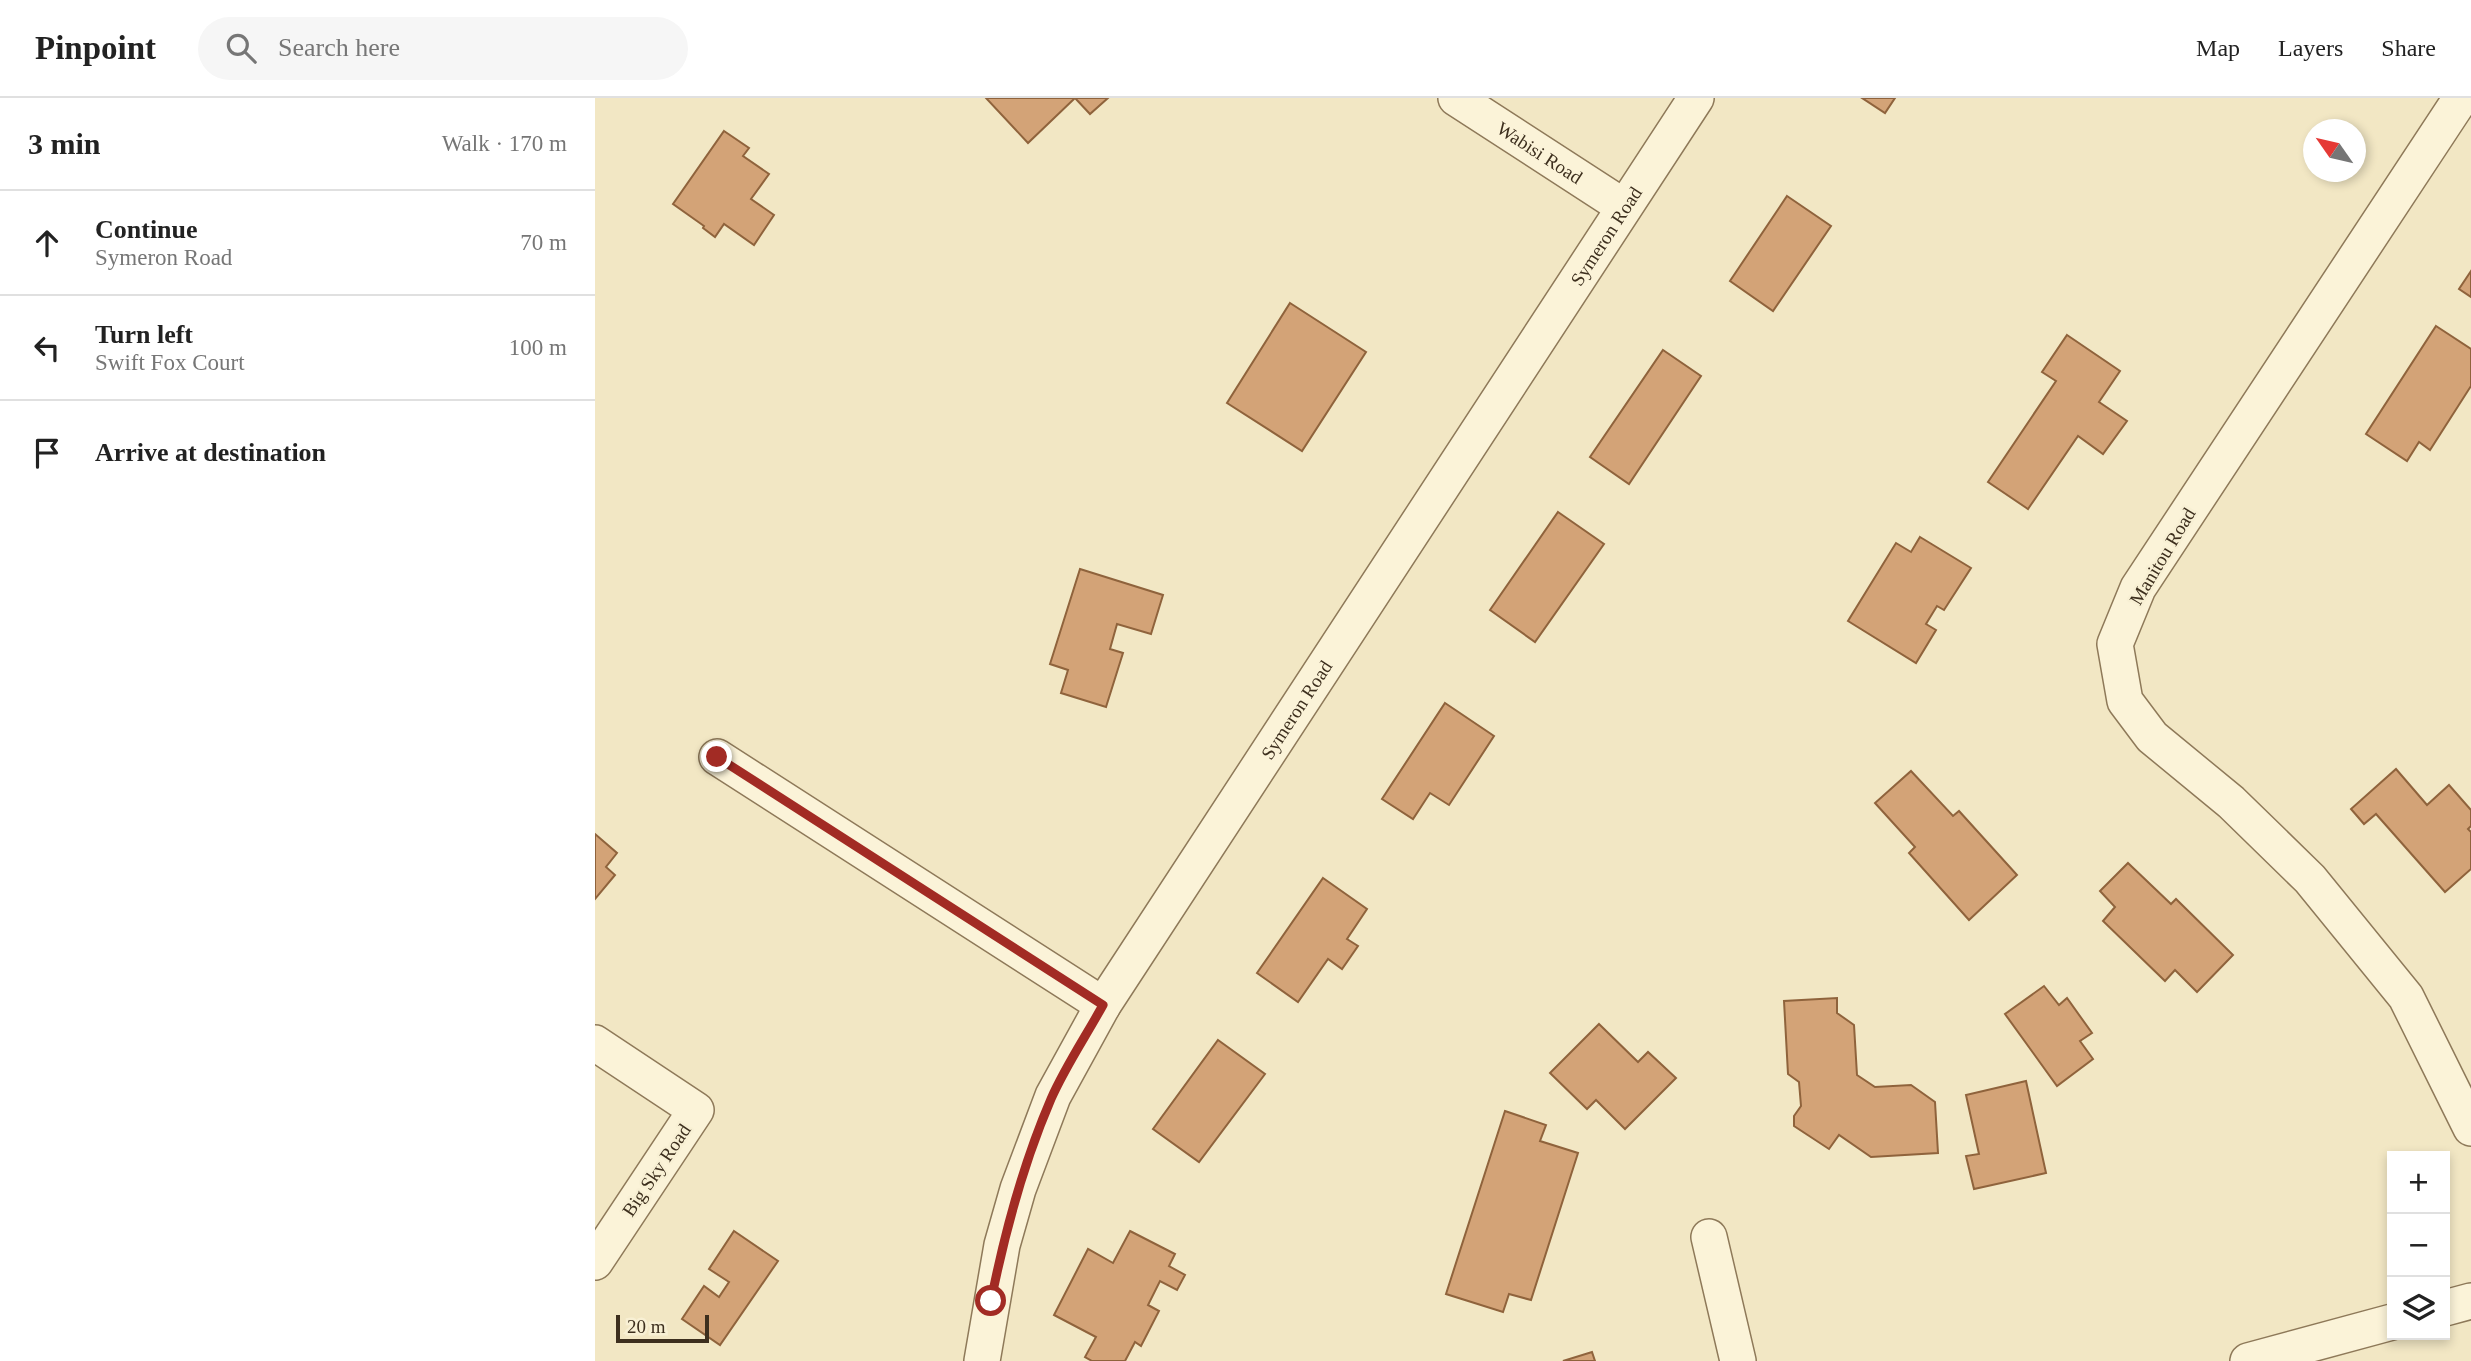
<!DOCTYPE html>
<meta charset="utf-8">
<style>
body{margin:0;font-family:Georgia,serif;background:#f6f6f6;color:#222}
.controls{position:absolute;right:21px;bottom:21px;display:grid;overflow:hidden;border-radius:0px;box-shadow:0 4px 10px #0003}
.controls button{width:63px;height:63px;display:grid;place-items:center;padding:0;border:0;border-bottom:2px solid #e0e0e0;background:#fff;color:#222;font:35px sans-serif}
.compass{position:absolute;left:1708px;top:21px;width:63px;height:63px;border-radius:50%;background:#fff;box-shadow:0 4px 10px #0003;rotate:304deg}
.scale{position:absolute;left:21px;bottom:18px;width:93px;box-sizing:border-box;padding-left:7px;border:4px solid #3d2f1e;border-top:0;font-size:19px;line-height:24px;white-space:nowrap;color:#3d2f1e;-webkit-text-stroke:5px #f8f0d4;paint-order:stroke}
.stop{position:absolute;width:21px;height:21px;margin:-16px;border:5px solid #a22b24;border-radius:50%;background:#fff}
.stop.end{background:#a22b24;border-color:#fff;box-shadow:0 2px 7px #0008}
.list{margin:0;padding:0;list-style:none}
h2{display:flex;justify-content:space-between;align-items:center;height:91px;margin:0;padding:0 28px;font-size:30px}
h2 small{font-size:23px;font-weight:400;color:#767676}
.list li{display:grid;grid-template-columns:46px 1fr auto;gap:21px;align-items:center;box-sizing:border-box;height:105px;padding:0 28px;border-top:2px solid #e0e0e0}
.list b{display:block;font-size:26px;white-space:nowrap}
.list p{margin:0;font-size:23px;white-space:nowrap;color:#767676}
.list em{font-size:23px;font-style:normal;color:#767676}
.icon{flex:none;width:38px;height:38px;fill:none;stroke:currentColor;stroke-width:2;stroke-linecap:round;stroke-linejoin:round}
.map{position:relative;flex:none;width:1876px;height:1263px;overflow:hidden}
header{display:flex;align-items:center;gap:42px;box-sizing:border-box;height:98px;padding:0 35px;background:#fff;border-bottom:2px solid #e0e0e0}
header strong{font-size:33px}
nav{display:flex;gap:38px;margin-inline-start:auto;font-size:24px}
.search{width:490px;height:63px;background:#f6f6f6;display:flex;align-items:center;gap:18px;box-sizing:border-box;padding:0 24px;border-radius:38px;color:#767676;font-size:26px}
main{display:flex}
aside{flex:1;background:#fff}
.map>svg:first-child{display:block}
.building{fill:#d3a377;stroke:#8f633c;stroke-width:2}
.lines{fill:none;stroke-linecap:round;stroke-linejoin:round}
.minor-casing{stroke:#8e7959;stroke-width:38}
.minor{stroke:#fbf3d8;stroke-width:35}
.route{stroke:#a22b24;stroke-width:9}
.labels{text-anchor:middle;stroke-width:5;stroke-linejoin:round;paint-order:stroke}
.street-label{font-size:19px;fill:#3d2f1e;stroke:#f8f0d4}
</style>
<header>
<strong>Pinpoint</strong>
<div class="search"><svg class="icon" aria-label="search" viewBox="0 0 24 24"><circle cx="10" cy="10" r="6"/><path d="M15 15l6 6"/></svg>Search here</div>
<nav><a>Map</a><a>Layers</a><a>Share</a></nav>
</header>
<main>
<aside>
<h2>3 min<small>Walk · 170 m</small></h2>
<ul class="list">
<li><svg class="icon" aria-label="ahead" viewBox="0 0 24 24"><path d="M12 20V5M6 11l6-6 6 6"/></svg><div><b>Continue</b><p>Symeron Road</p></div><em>70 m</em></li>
<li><svg class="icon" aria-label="left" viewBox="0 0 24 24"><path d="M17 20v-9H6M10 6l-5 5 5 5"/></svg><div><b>Turn left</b><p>Swift Fox Court</p></div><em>100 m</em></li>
<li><svg class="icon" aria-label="arrive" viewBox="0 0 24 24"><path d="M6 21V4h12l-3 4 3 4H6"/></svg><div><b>Arrive at destination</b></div></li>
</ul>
</aside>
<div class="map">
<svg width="1876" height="1263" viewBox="0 0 1876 1263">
<rect width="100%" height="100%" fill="#f2e7c4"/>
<g class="building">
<polygon points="391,0 513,0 495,16 480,0 433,45"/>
<polygon points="1267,0 1300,0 1290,15"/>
<polygon points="129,33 154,50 148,58 174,76 156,101 179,117 159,147 129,126 120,139 108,130 109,128 78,106"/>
<polygon points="1192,98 1236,128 1178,213 1135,183"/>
<polygon points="1876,173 1876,199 1864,191"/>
<polygon points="695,205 771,254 707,353 632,305"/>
<polygon points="1841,228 1876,251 1876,288 1835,352 1824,344 1812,363 1771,336"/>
<polygon points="1472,237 1525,273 1504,304 1532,323 1508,356 1483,338 1433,411 1393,384 1461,283 1447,274"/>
<polygon points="1068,252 1106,278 1034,386 995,359"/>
<polygon points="963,414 1009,446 940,544 895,512"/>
<polygon points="1325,439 1376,470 1349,512 1342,508 1331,526 1341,532 1321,565 1253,523 1301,445 1316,454"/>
<polygon points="485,471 568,497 556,536 522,526 515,551 528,555 511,609 466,595 473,572 455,566"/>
<polygon points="850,605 899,638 854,707 835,695 818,721 787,701"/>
<polygon points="1801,671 1832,707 1854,687 1876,712 1876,728 1873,731 1876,734 1876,771 1850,794 1781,716 1769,726 1756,711"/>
<polygon points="1316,673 1358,718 1364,713 1422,777 1374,822 1314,755 1320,749 1280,705"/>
<polygon points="0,736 22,755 11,769 20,777 0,801"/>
<polygon points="1533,765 1576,806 1581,801 1638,857 1602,894 1580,872 1570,883 1508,823 1520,809 1505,793"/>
<polygon points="728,780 772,811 752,841 763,848 747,871 733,861 703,904 662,875"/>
<polygon points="1449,888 1464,907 1472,900 1497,935 1485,943 1498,961 1462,988 1410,916"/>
<polygon points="1242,900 1242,915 1259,927 1262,977 1280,989 1316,987 1340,1004 1343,1055 1276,1059 1244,1037 1234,1051 1199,1028 1199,1018 1206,1008 1204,984 1193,976 1189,903"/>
<polygon points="1004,926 1043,964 1053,954 1081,980 1030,1031 1001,1002 992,1011 955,975"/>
<polygon points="623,942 670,976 604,1064 558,1031"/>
<polygon points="1431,983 1451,1075 1379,1091 1371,1058 1384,1056 1371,997"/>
<polygon points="910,1013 951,1027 945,1043 983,1055 936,1202 914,1196 908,1214 851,1196"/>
<polygon points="139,1133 183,1163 125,1247 87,1221 109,1188 124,1199 134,1184 114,1171"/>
<polygon points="535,1133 580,1156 574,1168 590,1177 582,1192 565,1183 553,1207 564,1213 546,1248 540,1244 530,1263 497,1263 490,1259 501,1239 459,1217 493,1151 518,1165"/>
<polygon points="997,1254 1000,1263 968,1263"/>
</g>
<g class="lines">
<defs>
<g id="minor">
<path id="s1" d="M861 0 1029 109"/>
<polyline points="1866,0 1543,490 1520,546 1530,603 1557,639 1636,704 1715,781 1811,899 1876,1030"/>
<polyline points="122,659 508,907"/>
<polyline points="0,945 101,1012 0,1164"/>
<polyline points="1114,1139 1143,1263"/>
<polyline points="1850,1210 1876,1203"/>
<path id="s2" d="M387 1263 407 1147 423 1091 458 998 508 907 1101 0"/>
<polyline points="1653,1263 1797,1224"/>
</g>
</defs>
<use href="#minor" class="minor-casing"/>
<use href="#minor" class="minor"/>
</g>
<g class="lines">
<path class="route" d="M122 659 508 907C491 938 470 969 456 1001 428 1066 410 1133 396 1203"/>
</g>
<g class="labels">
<g class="street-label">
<text dy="7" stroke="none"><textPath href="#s1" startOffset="100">Wabisi Road</textPath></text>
<text dy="7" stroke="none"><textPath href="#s2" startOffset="1298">Symeron Road</textPath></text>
<text transform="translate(1567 458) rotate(-59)" y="7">Manitou Road</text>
<text dy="7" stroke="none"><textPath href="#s2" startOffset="732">Symeron Road</textPath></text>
<text transform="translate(61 1072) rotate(-56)" y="7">Big Sky Road</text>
</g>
</g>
</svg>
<div class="controls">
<button>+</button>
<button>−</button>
<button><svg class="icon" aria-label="layers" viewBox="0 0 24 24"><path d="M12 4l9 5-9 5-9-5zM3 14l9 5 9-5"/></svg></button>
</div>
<svg class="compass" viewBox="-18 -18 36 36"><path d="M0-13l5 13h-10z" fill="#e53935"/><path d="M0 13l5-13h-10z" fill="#767676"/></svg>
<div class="scale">20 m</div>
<div class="stop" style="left:396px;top:1203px"></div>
<div class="stop end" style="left:122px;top:659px"></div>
</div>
</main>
